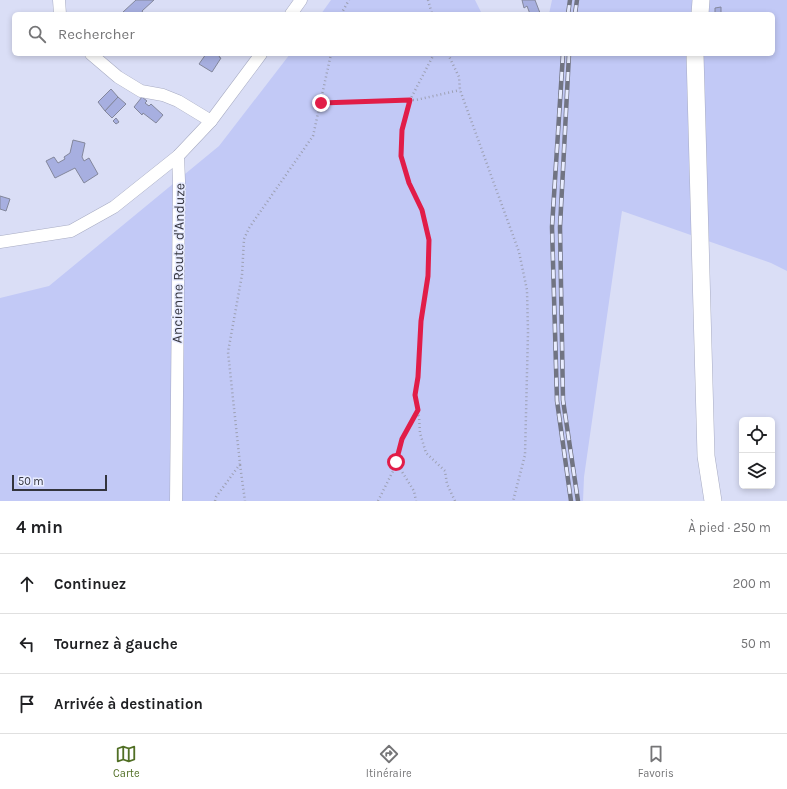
<!DOCTYPE html>
<html lang="fr">
<meta charset="utf-8">
<style>
body{margin:0;font-family:Karla,sans-serif;background:#f2f2f2;color:#202124}
.controls{position:absolute;right:12px;bottom:12px;display:grid;overflow:hidden;border-radius:6px;box-shadow:0 2px 6px #0003}
.controls button{width:36px;height:36px;display:grid;place-items:center;padding:0;border:0;border-bottom:1px solid #e0e0e0;background:#fff;color:#202124;font:20px sans-serif}
.scale{position:absolute;left:12px;bottom:10px;width:95px;box-sizing:border-box;padding-left:4px;border:2px solid #33343d;border-top:0;font-size:11px;line-height:14px;white-space:nowrap;color:#33343d;-webkit-text-stroke:3px #e8ecff;paint-order:stroke}
.stop{position:absolute;width:12px;height:12px;margin:-9px;border:3px solid #e11d48;border-radius:50%;background:#fff}
.stop.end{background:#e11d48;border-color:#fff;box-shadow:0 1px 4px #0008}
.list{margin:0;padding:0;list-style:none}
h2{display:flex;justify-content:space-between;align-items:center;height:52px;margin:0;padding:0 16px;font-size:17px}
h2 small{font-size:13px;font-weight:400;color:#757577}
.list li{display:grid;grid-template-columns:26px 1fr auto;gap:12px;align-items:center;box-sizing:border-box;height:60px;padding:0 16px;border-top:1px solid #e0e0e0}
.list b{display:block;font-size:15px;white-space:nowrap}
.list em{font-size:13px;font-style:normal;color:#757577}
.icon{flex:none;width:22px;height:22px;fill:none;stroke:currentColor;stroke-width:2;stroke-linecap:round;stroke-linejoin:round}
.map{position:relative;flex:none;width:787px;height:501px;overflow:hidden}
.search{position:absolute;background:#fff;box-shadow:0 2px 6px #0003;left:12px;right:12px;top:12px;height:44px;display:flex;align-items:center;gap:10px;box-sizing:border-box;padding:0 14px;border-radius:6px;color:#757577;font-size:15px}
.sheet{height:232px;background:#fff}
nav{display:flex;justify-content:space-around;align-items:center;box-sizing:border-box;height:56px;border-top:1px solid #e0e0e0;background:#fff;font-size:11px;color:#757577}
nav a{display:grid;justify-items:center;gap:2px}
nav .on{color:#516f25}
.map>svg:first-child{display:block}
.green{fill:#c2c9f6}
.building{fill:#a7afe0;stroke:#83879c}
.lines{fill:none;stroke-linecap:round;stroke-linejoin:round}
.street-casing{stroke:#a8acc3;stroke-width:13}
.secondary-casing{stroke:#a8acc3;stroke-width:18}
.path{stroke:#9da0b3;stroke-width:2.5;stroke-dasharray:1 3;stroke-linecap:butt}
.street{stroke:#fff;stroke-width:12}
.secondary{stroke:#fff;stroke-width:17}
.rail-casing{stroke:#717482;stroke-width:4.5}
.rail{stroke:#e8ecff;stroke-width:3;stroke-dasharray:9;stroke-linecap:butt}
.route{stroke:#e11d48;stroke-width:5}
.labels{text-anchor:middle;stroke-width:3;stroke-linejoin:round;paint-order:stroke}
.street-label{font-size:14px;fill:#33343d;stroke:#e8ecff}
</style>
<div class="map">
<svg width="787" height="501" viewBox="0 0 787 501">
<rect width="100%" height="100%" fill="#dadef6"/>
<g class="green">
<polygon points="331,0 475,0 482,14 321,14"/>
<polygon points="552,0 787,0 787,271 771,263 622,211 584,477 583,501 0,501 0,298 49,286 219,146 290,54 773,54 773,14 549,14"/>
</g>
<g class="building">
<polygon points="136,0 154,0 142,11 144,14 124,14 123,12"/>
<polygon points="522,0 535,0 540,13 530,14 527,6 524,8"/>
<polygon points="721,7 721,13 715,13 715,8"/>
<polygon points="206,54 221,54 219,57 221,58 212,72 199,64"/>
<polygon points="111,89 118,97 105,111 98,102"/>
<polygon points="118,97 126,104 112,118 105,111"/>
<polygon points="142,97 147,101 145,103 149,106 151,104 163,115 156,123 143,113 142,115 134,107"/>
<polygon points="116,118 119,122 116,124 113,121"/>
<polygon points="73,140 85,143 82,157 84,161 89,158 98,174 84,183 75,168 55,178 46,161 54,157 58,163 65,159 64,157 70,153"/>
<polygon points="0,196 10,199 6,211 0,209"/>
</g>
<g class="lines">
<defs>
<g id="street">
<polyline points="59,0 60,14"/>
<polyline points="291,14 301,0"/>
<polyline points="91,54 118,77 141,91 163,95 178,101 211,121"/>
<polyline points="0,242 71,231 114,207 178,156 211,121 261,54"/>
<polyline points="176,501 179,181 178,156"/>
</g>
<g id="secondary">
<polyline points="700,14 701,0"/>
<polyline points="695,54 706,456 713,501"/>
</g>
</defs>
<use href="#street" class="street-casing"/>
<use href="#secondary" class="secondary-casing"/>
<g class="path">
<polyline points="428,0 432,14"/>
<polyline points="341,14 349,0"/>
<polyline points="448,54 459,77 460,90 519,252 527,290 528,332 525,455 513,501"/>
<polyline points="321,103 416,100 460,90"/>
<polyline points="416,412 419,416 420,433 426,453 445,471 447,484 455,501"/>
<polyline points="396,462 414,491 416,501"/>
<polyline points="240,465 245,501"/>
<polyline points="215,501 216,497 240,464 228,352 242,275 244,239 249,228 313,136 331,54"/>
<polyline points="378,501 393,471 403,439 418,409 415,395 418,377 421,321 428,276 429,240 422,210 409,183 401,156 402,130 410,100 434,54"/>
</g>
<use href="#street" class="street"/>
<use href="#secondary" class="secondary"/>
<defs>
<g id="rail">
<polyline points="568,14 570,0"/>
<polyline points="575,14 577,0"/>
<polyline points="563,54 552,227 557,401 571,501"/>
<polyline points="569,54 560,227 563,400 578,501"/>
</g>
</defs>
<use href="#rail" class="rail-casing"/>
<use href="#rail" class="rail"/>
</g>
<g class="lines">
<polyline class="route" points="321,103 410,100 402,130 401,156 409,183 422,210 429,240 428,276 421,321 418,377 415,395 418,410 402,439 396,462"/>
</g>
<g class="labels">
<g class="street-label">
<text transform="translate(178 263) rotate(-89)" y="5">Ancienne Route d'Anduze</text>
</g>
</g>
</svg>
<div class="controls">
<button><svg class="icon" aria-label="locate" viewBox="0 0 24 24"><circle cx="12" cy="12" r="6"/><path d="M12 2v4M12 18v4M2 12h4M18 12h4"/></svg></button>
<button><svg class="icon" aria-label="layers" viewBox="0 0 24 24"><path d="M12 4l9 5-9 5-9-5zM3 14l9 5 9-5"/></svg></button>
</div>
<div class="scale">50 m</div>
<div class="stop" style="left:396px;top:462px"></div>
<div class="stop end" style="left:321px;top:103px"></div>
<div class="search"><svg class="icon" aria-label="search" viewBox="0 0 24 24"><circle cx="10" cy="10" r="6"/><path d="M15 15l6 6"/></svg>Rechercher</div>
</div>
<section class="sheet">
<h2>4 min<small>À pied · 250 m</small></h2>
<ul class="list">
<li><svg class="icon" aria-label="ahead" viewBox="0 0 24 24"><path d="M12 20V5M6 11l6-6 6 6"/></svg><div><b>Continuez</b></div><em>200 m</em></li>
<li><svg class="icon" aria-label="left" viewBox="0 0 24 24"><path d="M17 20v-9H6M10 6l-5 5 5 5"/></svg><div><b>Tournez à gauche</b></div><em>50 m</em></li>
<li><svg class="icon" aria-label="arrive" viewBox="0 0 24 24"><path d="M6 21V4h12l-3 4 3 4H6"/></svg><div><b>Arrivée à destination</b></div></li>
</ul>
</section>
<nav>
<a class="on"><svg class="icon" aria-label="map" viewBox="0 0 24 24"><path d="M3 6l6-2 6 2 6-2v14l-6 2-6-2-6 2zM9 4v14M15 6v14"/></svg>Carte</a>
<a><svg class="icon" aria-label="directions" viewBox="0 0 24 24"><path d="M12 3l9 9-9 9-9-9zM9 14v-3h6M13 9l2 2-2 2"/></svg>Itinéraire</a>
<a><svg class="icon" aria-label="saved" viewBox="0 0 24 24"><path d="M7 4h10v16l-5-4-5 4z"/></svg>Favoris</a>
</nav>
